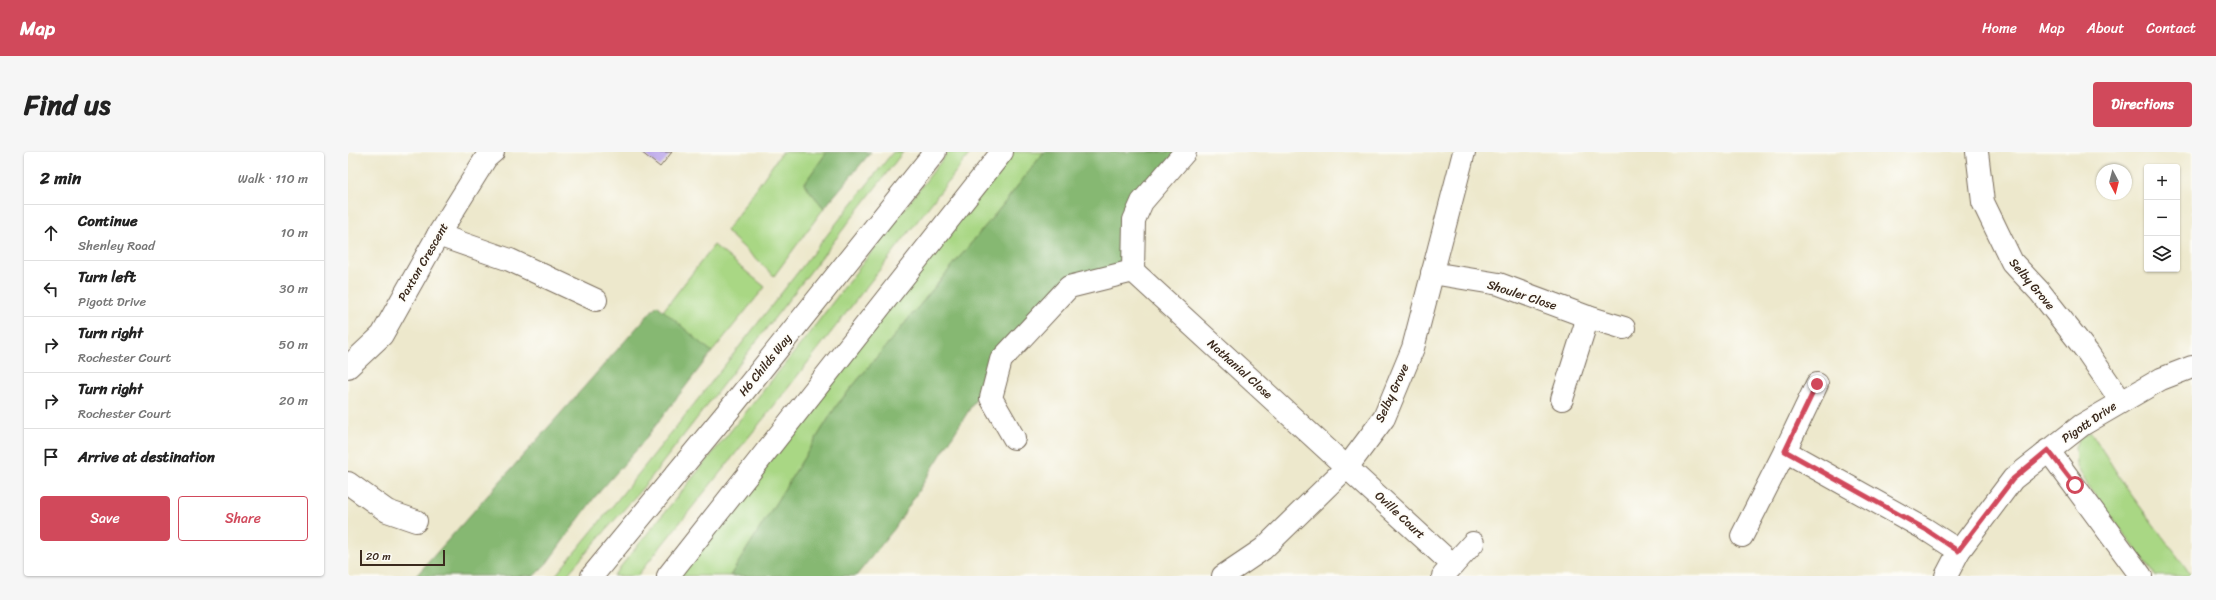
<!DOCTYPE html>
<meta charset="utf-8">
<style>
body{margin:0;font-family:Sriracha,sans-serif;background:#f6f6f6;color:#222}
.controls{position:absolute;right:12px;top:12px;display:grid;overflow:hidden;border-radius:4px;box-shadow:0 1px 3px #0004}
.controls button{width:36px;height:36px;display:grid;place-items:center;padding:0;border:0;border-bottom:1px solid #e0e0e0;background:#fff;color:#222;font:20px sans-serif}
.compass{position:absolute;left:1748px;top:12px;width:36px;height:36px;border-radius:50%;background:#fff;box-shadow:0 1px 3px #0004;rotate:173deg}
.scale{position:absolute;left:12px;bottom:10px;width:85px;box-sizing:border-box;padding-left:4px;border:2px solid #3b2a1e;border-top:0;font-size:11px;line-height:14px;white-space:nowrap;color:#3b2a1e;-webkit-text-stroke:3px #fdfcf7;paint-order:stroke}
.stop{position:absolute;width:12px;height:12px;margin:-9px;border:3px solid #d1495b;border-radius:50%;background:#fff}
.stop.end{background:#d1495b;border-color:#fff;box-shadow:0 1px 4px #0008}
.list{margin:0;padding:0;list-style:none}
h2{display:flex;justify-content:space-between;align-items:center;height:52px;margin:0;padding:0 16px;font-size:17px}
h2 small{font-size:13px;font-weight:400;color:#767676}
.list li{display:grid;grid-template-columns:26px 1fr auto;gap:12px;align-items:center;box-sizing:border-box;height:56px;padding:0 16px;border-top:1px solid #e0e0e0}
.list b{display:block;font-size:15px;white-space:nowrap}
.list p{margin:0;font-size:13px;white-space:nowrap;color:#767676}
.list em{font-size:13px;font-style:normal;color:#767676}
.actions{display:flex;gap:8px;padding:12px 16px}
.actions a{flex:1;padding:9px 0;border:1px solid #d1495b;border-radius:4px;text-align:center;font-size:14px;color:#d1495b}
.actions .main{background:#d1495b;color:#fff}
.icon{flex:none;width:22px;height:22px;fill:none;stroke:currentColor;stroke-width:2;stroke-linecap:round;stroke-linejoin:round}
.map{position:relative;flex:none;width:1844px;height:424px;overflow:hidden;border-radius:4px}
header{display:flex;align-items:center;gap:24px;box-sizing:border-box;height:56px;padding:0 20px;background:#d1495b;color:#fff}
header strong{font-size:19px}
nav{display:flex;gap:22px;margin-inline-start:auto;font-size:14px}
.intro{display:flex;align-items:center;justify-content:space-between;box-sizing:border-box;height:96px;padding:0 24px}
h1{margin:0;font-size:28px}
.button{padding:10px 18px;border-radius:4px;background:#d1495b;color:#fff;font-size:14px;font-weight:700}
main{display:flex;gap:24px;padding:0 24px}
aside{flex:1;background:#fff;border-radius:4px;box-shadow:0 1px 3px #0004}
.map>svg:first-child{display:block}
.green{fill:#a9d784;stroke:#728051}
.forest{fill:#86b872;stroke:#607148}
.building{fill:#baa5ea}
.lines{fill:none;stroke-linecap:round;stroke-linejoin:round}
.minor-casing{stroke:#796c5b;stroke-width:24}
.minor{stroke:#fff;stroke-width:22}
.route{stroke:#d1495b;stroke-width:5}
.labels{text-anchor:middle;stroke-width:3.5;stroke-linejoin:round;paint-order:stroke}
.street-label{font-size:12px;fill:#3b2a1e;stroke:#fdfcf7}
</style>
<header>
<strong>Map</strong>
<nav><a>Home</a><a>Map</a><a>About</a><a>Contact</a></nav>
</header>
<div class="intro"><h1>Find us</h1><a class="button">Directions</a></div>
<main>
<aside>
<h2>2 min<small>Walk · 110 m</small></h2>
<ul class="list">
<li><svg class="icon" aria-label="ahead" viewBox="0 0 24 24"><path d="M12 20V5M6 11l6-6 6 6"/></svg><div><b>Continue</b><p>Shenley Road</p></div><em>10 m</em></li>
<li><svg class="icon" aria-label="left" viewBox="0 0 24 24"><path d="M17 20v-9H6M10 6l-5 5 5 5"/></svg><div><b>Turn left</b><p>Pigott Drive</p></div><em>30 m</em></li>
<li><svg class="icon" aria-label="right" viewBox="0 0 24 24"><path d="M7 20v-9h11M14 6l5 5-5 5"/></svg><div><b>Turn right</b><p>Rochester Court</p></div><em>50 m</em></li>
<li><svg class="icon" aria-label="right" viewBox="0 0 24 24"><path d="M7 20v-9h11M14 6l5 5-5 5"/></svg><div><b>Turn right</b><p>Rochester Court</p></div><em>20 m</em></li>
<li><svg class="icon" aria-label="arrive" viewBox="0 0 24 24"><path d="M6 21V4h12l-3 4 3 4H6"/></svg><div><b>Arrive at destination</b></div></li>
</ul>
<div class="actions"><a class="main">Save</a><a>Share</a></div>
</aside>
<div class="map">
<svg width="1844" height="424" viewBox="0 0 1844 424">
<rect width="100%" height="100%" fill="#fdfcf7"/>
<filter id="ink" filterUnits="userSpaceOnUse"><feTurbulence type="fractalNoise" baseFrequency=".025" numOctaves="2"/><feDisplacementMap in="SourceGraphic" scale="8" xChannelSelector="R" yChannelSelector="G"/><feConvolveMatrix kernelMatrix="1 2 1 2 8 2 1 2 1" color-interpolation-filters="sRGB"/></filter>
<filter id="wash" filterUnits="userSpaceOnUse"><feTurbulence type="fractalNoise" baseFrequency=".012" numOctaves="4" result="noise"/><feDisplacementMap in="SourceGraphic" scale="16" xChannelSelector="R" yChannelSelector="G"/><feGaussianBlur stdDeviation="0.9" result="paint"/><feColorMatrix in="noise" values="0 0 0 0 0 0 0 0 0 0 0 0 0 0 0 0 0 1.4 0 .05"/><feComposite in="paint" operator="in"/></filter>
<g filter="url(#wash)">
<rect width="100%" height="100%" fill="#ede8cc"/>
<g class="green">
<polygon points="434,0 479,0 456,32 476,56 426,124 378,79"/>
<path d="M545 0H555L298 332 218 424H207C323 285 432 141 545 0Z"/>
<polygon points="600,0 623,0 433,245 289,424 265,424 449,197"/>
<polygon points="654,0 696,0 654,54 489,253 382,424 320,424"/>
<polygon points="366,93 417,135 364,200 337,180 315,159"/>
<polygon points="1743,280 1779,337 1844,424 1808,424 1740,334 1728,313 1727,294 1731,287"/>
</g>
<g class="forest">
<polygon points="479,0 523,0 476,56 456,32"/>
<polygon points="696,0 828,0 794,50 785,119 721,135 653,207 547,376 508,424 382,424 489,253 654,54"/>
<polygon points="309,153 364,200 291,295 246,346 199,411 186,424 68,424"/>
</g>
<g id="blocks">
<polygon class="building" points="293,0 324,0 312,15"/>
</g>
</g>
<g filter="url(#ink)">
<use href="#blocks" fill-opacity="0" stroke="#796c5b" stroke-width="1"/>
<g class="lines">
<defs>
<g id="minor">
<polyline points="1629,0 1635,50 1664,110 1692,140 1740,201 1773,249"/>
<polyline points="90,83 162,108 248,148"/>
<polyline points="785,119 786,68 794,50 837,0"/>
<polyline points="1084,121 1151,132 1240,165 1276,176"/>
<polyline points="0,215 34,183 90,83 138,6 145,0"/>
<polyline points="1214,247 1240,165"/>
<polyline points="666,286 643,246 653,208 721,135 785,119 1105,413 1095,424"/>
<polyline points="1700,298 1793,424"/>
<polyline points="1437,299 1469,232"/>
<polyline points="0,331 39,359 68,369"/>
<polyline points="1394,384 1437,299 1577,377 1611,399"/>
<polyline points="1105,413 1125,391"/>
<polyline points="244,424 381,258 587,0"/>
<polyline points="320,424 654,0"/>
<polyline points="875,424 915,397 1000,314 1036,266 1065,196 1116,0"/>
<polyline points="1598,424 1611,399 1665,327 1734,273 1813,227 1844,215"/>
</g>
</defs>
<use href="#minor" class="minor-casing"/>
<use href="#minor" class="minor"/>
</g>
</g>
<g class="lines" filter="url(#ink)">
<polyline class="route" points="1469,232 1437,299 1577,377 1610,399 1665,327 1700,298 1727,333"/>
</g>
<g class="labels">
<g class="street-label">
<text transform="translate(75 110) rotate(-60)" y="4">Paxton Crescent</text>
<text transform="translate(1684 132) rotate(50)" y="4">Selby Grove</text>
<text transform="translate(1174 143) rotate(18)" y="4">Shouler Close</text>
<text transform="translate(417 213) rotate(-51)" y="4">H6 Childs Way</text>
<text transform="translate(892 217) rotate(42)" y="4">Nathanial Close</text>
<text transform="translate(1044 241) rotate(-65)" y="4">Selby Grove</text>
<text transform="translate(1741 270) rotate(-34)" y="4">Pigott Drive</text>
<text transform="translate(1052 363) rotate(43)" y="4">Oville Court</text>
</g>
</g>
</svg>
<div class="controls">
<button>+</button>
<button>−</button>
<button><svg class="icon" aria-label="layers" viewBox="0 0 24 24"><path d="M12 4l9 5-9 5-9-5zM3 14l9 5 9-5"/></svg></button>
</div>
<svg class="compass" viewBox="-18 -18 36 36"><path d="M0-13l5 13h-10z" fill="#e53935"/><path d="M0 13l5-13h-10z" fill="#767676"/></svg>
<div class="scale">20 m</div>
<div class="stop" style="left:1727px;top:333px"></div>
<div class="stop end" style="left:1469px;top:232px"></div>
</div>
</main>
